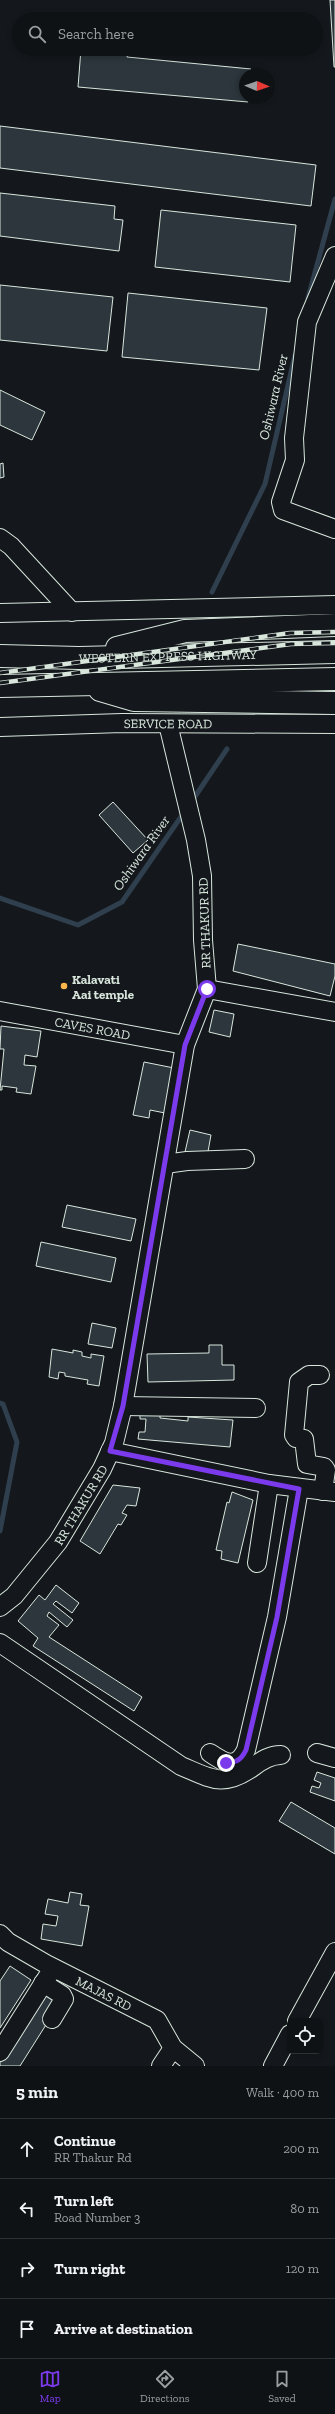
<!DOCTYPE html>
<meta charset="utf-8">
<style>
body{margin:0;font-family:"Zilla Slab",serif;background:#1d2022;color:#f1f3f6}
.controls{position:absolute;right:12px;bottom:12px;display:grid;overflow:hidden;border-radius:6px;box-shadow:0 2px 6px #0003}
.controls button{width:36px;height:36px;display:grid;place-items:center;padding:0;border:0;border-bottom:1px solid #2f3234;background:#0f1215;color:#f1f3f6;font:20px sans-serif}
.compass{position:absolute;left:239px;top:68px;width:36px;height:36px;border-radius:50%;background:#0f1215;box-shadow:0 2px 6px #0003;rotate:92deg}
.stop{position:absolute;width:12px;height:12px;margin:-9px;border:3px solid #7c3aed;border-radius:50%;background:#fff}
.stop.end{background:#7c3aed;border-color:#fff;box-shadow:0 1px 4px #0008}
.list{margin:0;padding:0;list-style:none}
h2{display:flex;justify-content:space-between;align-items:center;height:52px;margin:0;padding:0 16px;font-size:17px}
h2 small{font-size:13px;font-weight:400;color:#9b9ea0}
.list li{display:grid;grid-template-columns:26px 1fr auto;gap:12px;align-items:center;box-sizing:border-box;height:60px;padding:0 16px;border-top:1px solid #2f3234}
.list b{display:block;font-size:15px;white-space:nowrap}
.list p{margin:0;font-size:13px;white-space:nowrap;color:#9b9ea0}
.list em{font-size:13px;font-style:normal;color:#9b9ea0}
.icon{flex:none;width:22px;height:22px;fill:none;stroke:currentColor;stroke-width:2;stroke-linecap:round;stroke-linejoin:round}
.map{position:relative;flex:none;width:335px;height:2066px;overflow:hidden}
.search{position:absolute;background:#0f1215;box-shadow:0 2px 6px #0003;left:12px;right:12px;top:12px;height:44px;display:flex;align-items:center;gap:10px;box-sizing:border-box;padding:0 14px;border-radius:22px;color:#9b9ea0;font-size:15px}
.sheet{height:292px;background:#0f1215}
nav{display:flex;justify-content:space-around;align-items:center;box-sizing:border-box;height:56px;border-top:1px solid #2f3234;background:#0f1215;font-size:11px;color:#9b9ea0}
nav a{display:grid;justify-items:center;gap:2px}
nav .on{color:#7c3aed}
.map>svg:first-child{display:block}
.lines{fill:none;stroke-linecap:round;stroke-linejoin:round}
.stream{stroke:#2f3f4d;stroke-width:5}
.building{fill:#2c363c;stroke:#d8e6dc}
.minor-casing{stroke:#d8e6dc;stroke-width:20}
.highway-casing{stroke:#d8e6dc;stroke-width:24}
.minor{stroke:#14181c;stroke-width:18}
.highway{stroke:#14181c;stroke-width:22}
.rail-casing{stroke:#d8e6dc;stroke-width:4.5}
.rail{stroke:#14181c;stroke-width:3;stroke-dasharray:9;stroke-linecap:butt}
.route{stroke:#7c3aed;stroke-width:5}
.poi-dot{fill:#ffb74d;stroke:#14181c;stroke-width:1.5}
.labels{text-anchor:middle;stroke-width:3;stroke-linejoin:round;paint-order:stroke}
.street-label{font-size:13px;fill:#d8e6dc;stroke:#14181c}
.poi-label{font-size:13px;font-weight:bold;fill:#d8e6dc;stroke:#14181c;text-anchor:start}
.water-label{font-size:14px;font-style:italic;fill:#d8e6dc;stroke:#14181c}
</style>
<div class="map">
<svg width="335" height="2066" viewBox="0 0 335 2066">
<rect width="100%" height="100%" fill="#14181c"/>
<g class="lines">
<g class="stream">
<polyline points="308,298 335,199"/>
<polyline points="212,592 265,484 295,355"/>
<polyline points="192,801 227,749"/>
<polyline points="0,898 78,925 122,902 185,811"/>
<polyline points="0,1403 3,1404 17,1442 0,1531"/>
</g>
</g>
<g class="building">
<polygon points="330,0 335,0 335,67 334,67"/>
<polygon points="81,49 128,50 127,57 251,69 250,74 245,74 245,98 248,98 248,102 78,87"/>
<polygon points="0,126 316,165 311,206 0,168"/>
<polygon points="0,193 115,206 114,219 123,220 119,251 0,236"/>
<polygon points="161,210 296,225 290,282 155,267"/>
<polygon points="0,285 113,297 107,351 0,340"/>
<polygon points="128,293 267,308 259,370 122,357"/>
<polygon points="0,390 45,412 32,440 0,425"/>
<polygon points="3,463 4,477 0,478 0,464"/>
<polygon points="113,802 148,840 133,853 99,815"/>
<polygon points="238,944 335,964 335,976 330,996 233,971"/>
<polygon points="214,1010 234,1014 230,1037 209,1032"/>
<polygon points="1,1026 41,1031 37,1057 25,1055 24,1065 36,1066 31,1094 16,1092 17,1088 2,1086 2,1090 0,1090 4,1049 0,1049"/>
<polygon points="144,1062 174,1068 165,1113 150,1110 149,1118 133,1115"/>
<polygon points="190,1130 211,1135 207,1157 185,1152"/>
<polygon points="67,1205 136,1219 131,1241 62,1227"/>
<polygon points="41,1242 116,1258 111,1282 36,1266"/>
<polygon points="92,1323 116,1328 112,1348 88,1344"/>
<polygon points="209,1345 222,1345 222,1365 234,1365 234,1380 148,1382 147,1354 209,1353"/>
<polygon points="52,1349 73,1353 73,1350 82,1352 82,1356 91,1358 91,1354 104,1356 99,1386 87,1384 88,1380 65,1376 65,1373 59,1372 58,1379 49,1377"/>
<polygon points="140,1413 160,1414 160,1418 188,1421 188,1417 233,1420 230,1447 138,1439 139,1432 145,1432 146,1419 140,1419"/>
<polygon points="113,1485 140,1488 136,1506 127,1505 122,1513 127,1515 121,1525 118,1524 100,1554 80,1541"/>
<polygon points="232,1492 253,1500 238,1563 221,1559 222,1551 216,1550 227,1502 229,1503"/>
<polygon points="56,1585 79,1603 72,1613 56,1601 53,1604 73,1620 67,1627 49,1612 47,1616 59,1625 49,1637 142,1697 134,1711 33,1646 38,1638 18,1621 39,1595 45,1600"/>
<polygon points="317,1772 335,1778 335,1801 310,1792 312,1786 319,1788 321,1783 314,1780"/>
<polygon points="291,1802 335,1828 335,1854 279,1821"/>
<polygon points="70,1892 82,1894 80,1905 89,1906 82,1946 41,1939 43,1924 56,1926 58,1916 45,1914 48,1899 68,1903"/>
<polygon points="10,1966 31,1980 0,2028 0,1981"/>
<polygon points="44,1990 61,2001 20,2066 0,2066 0,2057"/>
</g>
<g class="lines">
<defs>
<g id="minor">
<polyline points="335,256 307,322 294,438 295,460 281,502 283,510 335,529"/>
<polyline points="0,538 11,546 72,612"/>
<polyline points="0,613 335,605"/>
<path id="s1" d="M0 727 122 723 335 724"/>
<polyline points="207,989 335,1012"/>
<path id="s2" d="M0 1011 185 1045"/>
<polyline points="165,1164 187,1161 245,1159"/>
<polyline points="320,1375 309,1375 299,1382 294,1435 296,1438 304,1439 307,1464 324,1467 326,1470 323,1491"/>
<polyline points="123,1406 256,1408"/>
<polyline points="110,1451 269,1484 335,1492"/>
<polyline points="257,1563 269,1484"/>
<path id="s3" d="M0 1607 14 1596 58 1542 102 1469 114 1443 123 1406 185 1045 207 989 203 940 202 876 196 840 168 724"/>
<path d="M0 1643 181 1766C212 1779 223 1788 253 1767 262 1760 270 1755 281 1755"/>
<path d="M210 1753C225 1763 236 1770 246 1750L277 1617 299 1489"/>
<polyline points="317,1753 335,1758"/>
<path id="s4" d="M0 1934 8 1942 46 1964 157 2020 173 2048 195 2066"/>
<polyline points="43,1983 62,1995 64,1999 52,2019"/>
<polyline points="297,2021 335,1952"/>
<polyline points="0,2052 53,1968"/>
<polyline points="161,2066 173,2048"/>
<polyline points="273,2066 290,2034"/>
</g>
<g id="highway">
<polyline points="117,648 185,631 335,625"/>
<path id="s5" d="M0 656 79 658 335 652"/>
<polyline points="0,686 335,679"/>
<polyline points="100,690 134,700 335,703"/>
</g>
</defs>
<use href="#minor" class="minor-casing"/>
<use href="#highway" class="highway-casing"/>
<use href="#minor" class="minor"/>
<use href="#highway" class="highway"/>
<defs>
<g id="rail">
<polyline points="0,673 290,633 335,632"/>
<polyline points="0,683 291,644 335,643"/>
</g>
</defs>
<use href="#rail" class="rail-casing"/>
<use href="#rail" class="rail"/>
</g>
<g class="lines">
<path class="route" d="M207 989 185 1045 123 1406 110 1451 299 1489 277 1617 246 1750C241 1760 237 1762 226 1763"/>
</g>
<circle class="poi-dot" cx="64" cy="986" r="4"/>
<g class="labels">
<g class="street-label">
<text dy="5" stroke="none"><textPath href="#s5" startOffset="168">WESTERN EXPRESS HIGHWAY</textPath></text>
<text dy="5" stroke="none"><textPath href="#s1" startOffset="168">SERVICE ROAD</textPath></text>
<text transform="translate(204 923) rotate(-92)" y="5">RR THAKUR RD</text>
<text dy="5" stroke="none"><textPath href="#s2" startOffset="94">CAVES ROAD</textPath></text>
<text dy="5" stroke="none"><textPath href="#s3" startOffset="131">RR THAKUR RD</textPath></text>
<text dy="5" stroke="none"><textPath href="#s4" startOffset="120">MAJAS RD</textPath></text>
</g>
<g class="poi-label">
<text x="72" y="984">Kalavati<tspan x="72" dy="15">Aai temple</tspan></text>
</g>
<g class="water-label">
<text transform="translate(273 397) rotate(-77)" y="5">Oshiwara River</text>
<text transform="translate(141 853) rotate(-55)" y="5">Oshiwara River</text>
</g>
</g>
</svg>
<div class="controls">
<button><svg class="icon" aria-label="locate" viewBox="0 0 24 24"><circle cx="12" cy="12" r="6"/><path d="M12 2v4M12 18v4M2 12h4M18 12h4"/></svg></button>
</div>
<svg class="compass" viewBox="-18 -18 36 36"><path d="M0-13l5 13h-10z" fill="#e53935"/><path d="M0 13l5-13h-10z" fill="#9b9ea0"/></svg>
<div class="stop" style="left:207px;top:989px"></div>
<div class="stop end" style="left:226px;top:1763px"></div>
<div class="search"><svg class="icon" aria-label="search" viewBox="0 0 24 24"><circle cx="10" cy="10" r="6"/><path d="M15 15l6 6"/></svg>Search here</div>
</div>
<section class="sheet">
<h2>5 min<small>Walk · 400 m</small></h2>
<ul class="list">
<li><svg class="icon" aria-label="ahead" viewBox="0 0 24 24"><path d="M12 20V5M6 11l6-6 6 6"/></svg><div><b>Continue</b><p>RR Thakur Rd</p></div><em>200 m</em></li>
<li><svg class="icon" aria-label="left" viewBox="0 0 24 24"><path d="M17 20v-9H6M10 6l-5 5 5 5"/></svg><div><b>Turn left</b><p>Road Number 3</p></div><em>80 m</em></li>
<li><svg class="icon" aria-label="right" viewBox="0 0 24 24"><path d="M7 20v-9h11M14 6l5 5-5 5"/></svg><div><b>Turn right</b></div><em>120 m</em></li>
<li><svg class="icon" aria-label="arrive" viewBox="0 0 24 24"><path d="M6 21V4h12l-3 4 3 4H6"/></svg><div><b>Arrive at destination</b></div></li>
</ul>
</section>
<nav>
<a class="on"><svg class="icon" aria-label="map" viewBox="0 0 24 24"><path d="M3 6l6-2 6 2 6-2v14l-6 2-6-2-6 2zM9 4v14M15 6v14"/></svg>Map</a>
<a><svg class="icon" aria-label="directions" viewBox="0 0 24 24"><path d="M12 3l9 9-9 9-9-9zM9 14v-3h6M13 9l2 2-2 2"/></svg>Directions</a>
<a><svg class="icon" aria-label="saved" viewBox="0 0 24 24"><path d="M7 4h10v16l-5-4-5 4z"/></svg>Saved</a>
</nav>
